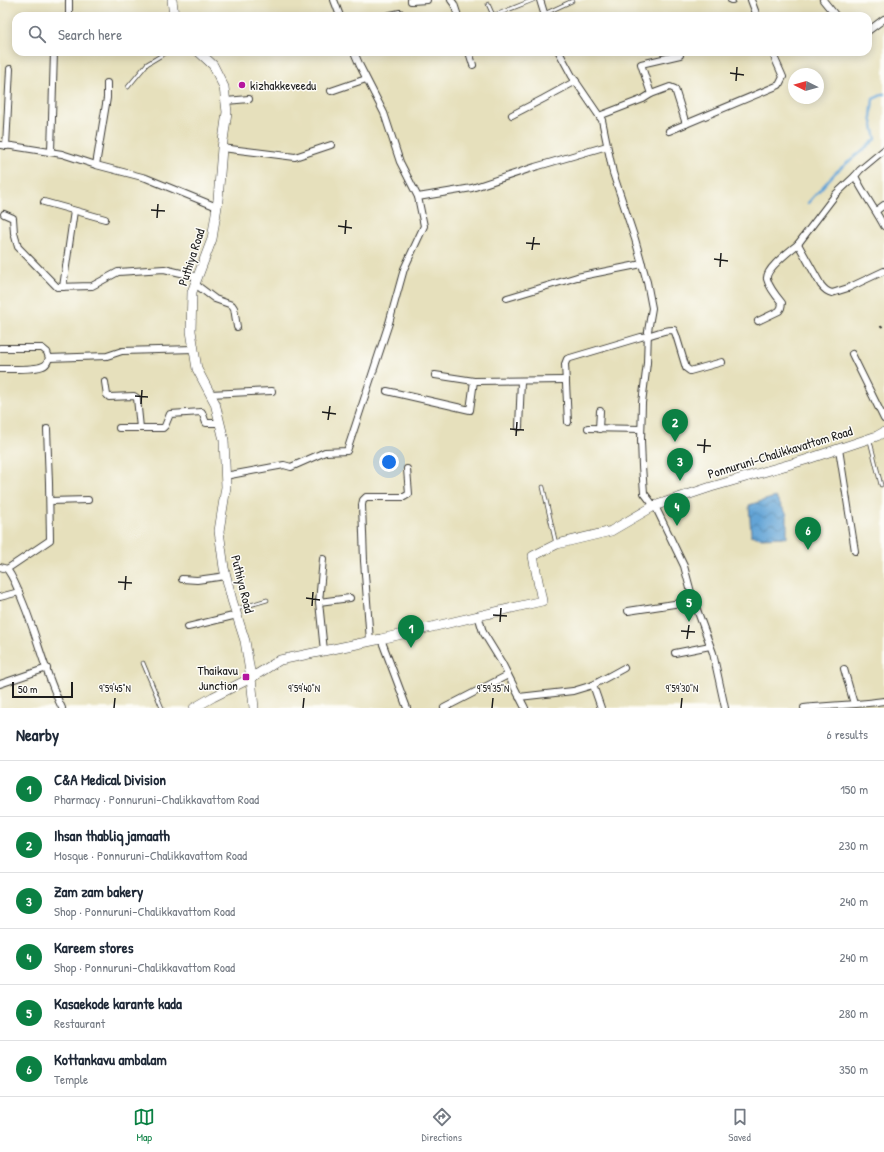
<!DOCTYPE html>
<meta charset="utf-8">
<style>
body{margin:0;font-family:"Patrick Hand",sans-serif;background:#f6f6f7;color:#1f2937}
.compass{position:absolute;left:788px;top:68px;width:36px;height:36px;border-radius:50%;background:#fff;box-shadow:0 2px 10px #0003;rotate:275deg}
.scale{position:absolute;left:12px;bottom:10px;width:61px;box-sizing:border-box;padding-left:4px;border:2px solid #1c1c1c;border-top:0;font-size:11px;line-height:14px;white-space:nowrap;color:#1c1c1c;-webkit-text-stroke:3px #fdfcf7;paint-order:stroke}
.you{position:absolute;left:389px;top:462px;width:14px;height:14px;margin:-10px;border:3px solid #fff;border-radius:50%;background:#1a73e8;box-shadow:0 0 0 6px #1a73e833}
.badge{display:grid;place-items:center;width:26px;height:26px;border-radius:50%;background:#0b8043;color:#fff;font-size:13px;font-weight:700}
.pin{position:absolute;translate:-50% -33px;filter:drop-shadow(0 1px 2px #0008)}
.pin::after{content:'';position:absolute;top:21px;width:14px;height:12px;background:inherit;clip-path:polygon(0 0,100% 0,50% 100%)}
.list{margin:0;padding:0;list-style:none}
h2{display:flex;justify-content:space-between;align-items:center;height:52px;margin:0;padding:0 16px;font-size:17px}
h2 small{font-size:13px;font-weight:400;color:#747a83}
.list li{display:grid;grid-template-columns:26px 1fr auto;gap:12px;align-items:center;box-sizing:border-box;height:56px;padding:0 16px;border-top:1px solid #e0e1e3}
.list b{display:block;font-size:15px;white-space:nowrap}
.list p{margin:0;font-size:13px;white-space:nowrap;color:#747a83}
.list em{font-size:13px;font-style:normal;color:#747a83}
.icon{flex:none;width:22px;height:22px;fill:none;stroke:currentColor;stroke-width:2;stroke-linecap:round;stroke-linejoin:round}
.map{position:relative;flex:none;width:884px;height:708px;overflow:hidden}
.search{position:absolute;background:#fff;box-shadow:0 2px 10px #0003;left:12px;right:12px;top:12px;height:44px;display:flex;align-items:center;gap:10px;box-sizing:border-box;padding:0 14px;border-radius:12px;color:#747a83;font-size:15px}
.sheet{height:388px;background:#fff}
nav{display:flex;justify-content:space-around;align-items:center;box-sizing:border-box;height:56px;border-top:1px solid #e0e1e3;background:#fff;font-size:11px;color:#747a83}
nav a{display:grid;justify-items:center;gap:2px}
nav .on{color:#0b8043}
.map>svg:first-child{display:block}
.water{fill:url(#water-waves);stroke:#406079}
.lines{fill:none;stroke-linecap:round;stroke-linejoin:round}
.stream{stroke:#63a4d6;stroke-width:2.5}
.lane-casing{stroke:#3a3934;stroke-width:4.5}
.street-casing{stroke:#3a3934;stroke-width:8}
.secondary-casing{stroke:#3a3934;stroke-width:10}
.path{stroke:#3a3934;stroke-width:1.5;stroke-dasharray:3 3;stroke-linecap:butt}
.lane{stroke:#fff;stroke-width:3}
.street{stroke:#fff;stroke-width:6}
.secondary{stroke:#fff;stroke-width:9}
.ticks{fill:none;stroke:#1c1c1c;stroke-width:1.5}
.poi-dot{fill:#b5179e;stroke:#fdfcf7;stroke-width:1.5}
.labels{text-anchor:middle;stroke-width:3;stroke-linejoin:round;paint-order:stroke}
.poi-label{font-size:13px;fill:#1c1c1c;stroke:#fdfcf7;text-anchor:start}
.street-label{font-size:13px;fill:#1c1c1c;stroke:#fdfcf7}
.ticks-label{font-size:10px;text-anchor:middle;fill:#1c1c1c;stroke:#fdfcf7;stroke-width:3;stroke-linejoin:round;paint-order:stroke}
</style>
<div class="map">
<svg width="884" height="708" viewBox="0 0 884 708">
<defs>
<pattern id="water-waves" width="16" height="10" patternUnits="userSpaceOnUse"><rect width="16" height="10" fill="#63a4d6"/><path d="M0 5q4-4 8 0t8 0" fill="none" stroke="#5185ad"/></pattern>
</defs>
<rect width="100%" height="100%" fill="#fdfcf7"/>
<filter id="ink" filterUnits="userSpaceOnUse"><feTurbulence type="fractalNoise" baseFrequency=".025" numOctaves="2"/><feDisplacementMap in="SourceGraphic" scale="8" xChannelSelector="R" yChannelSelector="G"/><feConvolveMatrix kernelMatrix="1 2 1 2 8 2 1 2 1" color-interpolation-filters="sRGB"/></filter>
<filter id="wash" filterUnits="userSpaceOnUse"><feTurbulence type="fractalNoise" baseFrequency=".012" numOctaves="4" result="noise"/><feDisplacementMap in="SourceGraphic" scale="16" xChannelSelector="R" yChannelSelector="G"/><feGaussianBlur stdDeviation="0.9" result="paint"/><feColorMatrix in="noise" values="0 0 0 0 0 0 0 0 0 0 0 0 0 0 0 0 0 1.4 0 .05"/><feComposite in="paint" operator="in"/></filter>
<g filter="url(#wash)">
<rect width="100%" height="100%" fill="#e6e0bc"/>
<polygon class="water" points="775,497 787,514 787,537 760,538 750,535 751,534 749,505"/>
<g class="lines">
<polyline class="stream" points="808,203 835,173 876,139 871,117 873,99 884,94"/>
</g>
</g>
<g filter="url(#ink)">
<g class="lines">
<defs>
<g id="lane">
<polyline points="488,4 492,13 494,15 498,14 533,0"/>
<polyline points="544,14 572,1"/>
<polyline points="128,87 147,64 167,52"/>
<polyline points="870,441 881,485"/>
<polyline points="543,487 556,544"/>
<polyline points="237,609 267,600"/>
<polyline points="143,663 162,708"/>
</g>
<g id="street">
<polyline points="334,0 340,16"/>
<polyline points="411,0 411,1 427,0"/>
<polyline points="451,0 454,4 458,16"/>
<polyline points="540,0 545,16"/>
<polyline points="731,0 732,0"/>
<polyline points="751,0 757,16"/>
<polyline points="823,0 836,16"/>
<polyline points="69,16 69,0"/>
<polyline points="386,16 400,13"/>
<polyline points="868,31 884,19"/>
<polyline points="354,52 360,66 384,113 400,162 418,197 472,188 535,167 607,146"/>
<polyline points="469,52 473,65"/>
<polyline points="559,52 572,76 602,120 613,173 635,239 647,282 652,308 648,331 647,363 642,403 641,440 642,466 644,493 657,510 684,566 692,596 713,653 725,708"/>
<polyline points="331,91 366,79"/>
<polyline points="651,94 641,64 680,55 680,52"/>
<polyline points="226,101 249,99"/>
<polyline points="512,115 543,99 576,81"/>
<polyline points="599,116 643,99 651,94 670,87 675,89 686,124"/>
<polyline points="669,131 779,85 783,77 772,52"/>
<polyline points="0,145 12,146 62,154 96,165 146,178 217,207"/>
<polyline points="6,146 10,69"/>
<polyline points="222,148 295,157 331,145"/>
<path d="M884 150 860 170 855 176C863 193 875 209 884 226"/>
<polyline points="51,151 54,52"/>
<polyline points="96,165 107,98 107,83"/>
<path d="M855 176 836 194 798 244 821 285C824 289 827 292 832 293L848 288 884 271"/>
<polyline points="44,202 105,219"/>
<polyline points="876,211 884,205"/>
<polyline points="4,214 13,218 14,233 18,247 57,287 92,286 118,272 164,269 198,277"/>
<polyline points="195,284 215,299 232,305 234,308 237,327"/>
<polyline points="63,287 74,211"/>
<polyline points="507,298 577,277 642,264"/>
<path d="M758 321 779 311 781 308 782 303C777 297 769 287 767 279 765 269 790 251 798 244"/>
<polyline points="0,348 42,348 47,352 49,358 107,356 122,351 194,349"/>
<polyline points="852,354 884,419"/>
<path d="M0 369C10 369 35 370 43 366 47 365 48 361 49 358"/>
<polyline points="435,375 474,381 566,380"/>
<polyline points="105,382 107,395 109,397 134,396 137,398 140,428"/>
<polyline points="387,391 470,410 474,381"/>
<polyline points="210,394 272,391"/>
<path d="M568 422 565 364 567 359 641 337C652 336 663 329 674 330L676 335 686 368 690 371 722 362"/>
<polyline points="519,427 521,381"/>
<polyline points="119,428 163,428 165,426 170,414 202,412 206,423 220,423"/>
<polyline points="588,428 641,429"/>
<polyline points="599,429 600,411"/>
<polyline points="839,449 855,551"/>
<polyline points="225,476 284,465 291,467 325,452 347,451 389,323 404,269 424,226 418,197"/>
<polyline points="50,501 88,500"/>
<polyline points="323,559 319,602 324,651"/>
<path d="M0 567 7 569C14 579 18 589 22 600 37 635 45 674 62 708"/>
<polyline points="7,569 50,540 49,483 47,429"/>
<polyline points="182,579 197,580 226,576"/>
<polyline points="0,597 19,592"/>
<polyline points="319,602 350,598"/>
<polyline points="628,611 694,601"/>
<polyline points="478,615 483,632 502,663 525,708"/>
<polyline points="188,627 237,615"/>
<polyline points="381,639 407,708"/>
<polyline points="370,641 364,561 362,505 363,500 366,497 404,497 409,494 407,469"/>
<polyline points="675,653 710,646"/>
<polyline points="844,669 854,704"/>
<polyline points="0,684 47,668"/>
<polyline points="593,685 601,708"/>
<polyline points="519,697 573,691 593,685 624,668"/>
<polyline points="444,708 508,675"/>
<path d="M804 708C831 705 858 705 884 701"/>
</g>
<g id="secondary">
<polyline points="172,0 174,16"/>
<polyline points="199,52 213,65 224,87 227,112 222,148 218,200 212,239 192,292 191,331 197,369 215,403 224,440 226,487 219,531 224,568 232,600 245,641 251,678 254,708"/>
<polyline points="194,708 213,697 251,678 280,660 381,639 542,601 533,556 557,544 611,531 654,506 711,487 805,460 877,436 884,432"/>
</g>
</defs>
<use href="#lane" class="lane-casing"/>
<use href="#street" class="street-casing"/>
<use href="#secondary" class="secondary-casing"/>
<polyline class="path" points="880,327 884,326"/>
<use href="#lane" class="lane"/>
<use href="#street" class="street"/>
<use href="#secondary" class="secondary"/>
</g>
</g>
<path class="ticks" d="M730 73 744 75M736 81 737 67M151 210 165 211M157 218 158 204M338 226 352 228M345 234 346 220M526 243 540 244M532 250 534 237M714 259 728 261M720 267 721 253M135 396 148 397M141 404 142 390M322 412 336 414M328 420 330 406M510 429 524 430M516 436 517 422M697 445 711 446M704 453 705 439M118 582 132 583M125 590 126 576M306 598 320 600M312 606 313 592M493 615 507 616M500 622 501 608M681 631 695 632M687 639 689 625M114 708 115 698M303 708 304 698M492 708 493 698M681 708 682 698"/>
<g class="poi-dot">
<circle cx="242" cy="85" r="4"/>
<rect x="242" y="673" width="8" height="8" rx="2"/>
</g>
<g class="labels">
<g class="poi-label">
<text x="250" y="90">kizhakkeveedu</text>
<text x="238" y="675" text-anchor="end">Thaikavu<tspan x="238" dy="15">Junction</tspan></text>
</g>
<g class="street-label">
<text transform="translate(191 257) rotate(-72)" y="5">Puthiya Road</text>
<text transform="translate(780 452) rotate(-17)" y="5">Ponnuruni-Chalikkavattom Road</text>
<text transform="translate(243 584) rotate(76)" y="5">Puthiya Road</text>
</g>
</g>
<g class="ticks-label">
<text x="115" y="692">9°59'45"N</text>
<text x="304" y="692">9°59'40"N</text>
<text x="493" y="692">9°59'35"N</text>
<text x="682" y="692">9°59'30"N</text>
</g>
</svg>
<svg class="compass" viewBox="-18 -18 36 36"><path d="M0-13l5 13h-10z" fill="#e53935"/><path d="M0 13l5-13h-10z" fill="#747a83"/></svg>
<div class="scale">50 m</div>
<div class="you"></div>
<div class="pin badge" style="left:411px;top:648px">1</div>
<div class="pin badge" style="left:675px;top:442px">2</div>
<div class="pin badge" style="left:680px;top:481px">3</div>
<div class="pin badge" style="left:677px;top:526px">4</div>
<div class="pin badge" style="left:689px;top:622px">5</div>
<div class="pin badge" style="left:808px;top:550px">6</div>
<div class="search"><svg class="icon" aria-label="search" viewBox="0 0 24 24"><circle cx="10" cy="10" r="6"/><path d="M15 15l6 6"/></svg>Search here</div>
</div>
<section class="sheet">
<h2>Nearby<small>6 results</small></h2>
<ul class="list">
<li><span class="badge">1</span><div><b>C&amp;A Medical Division</b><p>Pharmacy · Ponnuruni-Chalikkavattom Road</p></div><em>150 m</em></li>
<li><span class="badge">2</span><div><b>Ihsan thabliq jamaath</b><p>Mosque · Ponnuruni-Chalikkavattom Road</p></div><em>230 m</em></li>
<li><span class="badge">3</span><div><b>Zam zam bakery</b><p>Shop · Ponnuruni-Chalikkavattom Road</p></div><em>240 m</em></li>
<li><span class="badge">4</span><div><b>Kareem stores</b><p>Shop · Ponnuruni-Chalikkavattom Road</p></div><em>240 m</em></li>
<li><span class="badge">5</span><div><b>Kasaekode karante kada</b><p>Restaurant</p></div><em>280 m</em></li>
<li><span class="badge">6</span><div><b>Kottankavu ambalam</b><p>Temple</p></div><em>350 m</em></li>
</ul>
</section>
<nav>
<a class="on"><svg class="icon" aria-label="map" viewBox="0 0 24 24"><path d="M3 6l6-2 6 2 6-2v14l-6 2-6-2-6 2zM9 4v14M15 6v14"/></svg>Map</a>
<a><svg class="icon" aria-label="directions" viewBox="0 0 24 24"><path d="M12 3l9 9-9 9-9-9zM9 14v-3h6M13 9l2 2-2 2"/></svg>Directions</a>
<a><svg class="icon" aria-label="saved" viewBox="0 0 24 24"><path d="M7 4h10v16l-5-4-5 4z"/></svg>Saved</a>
</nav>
